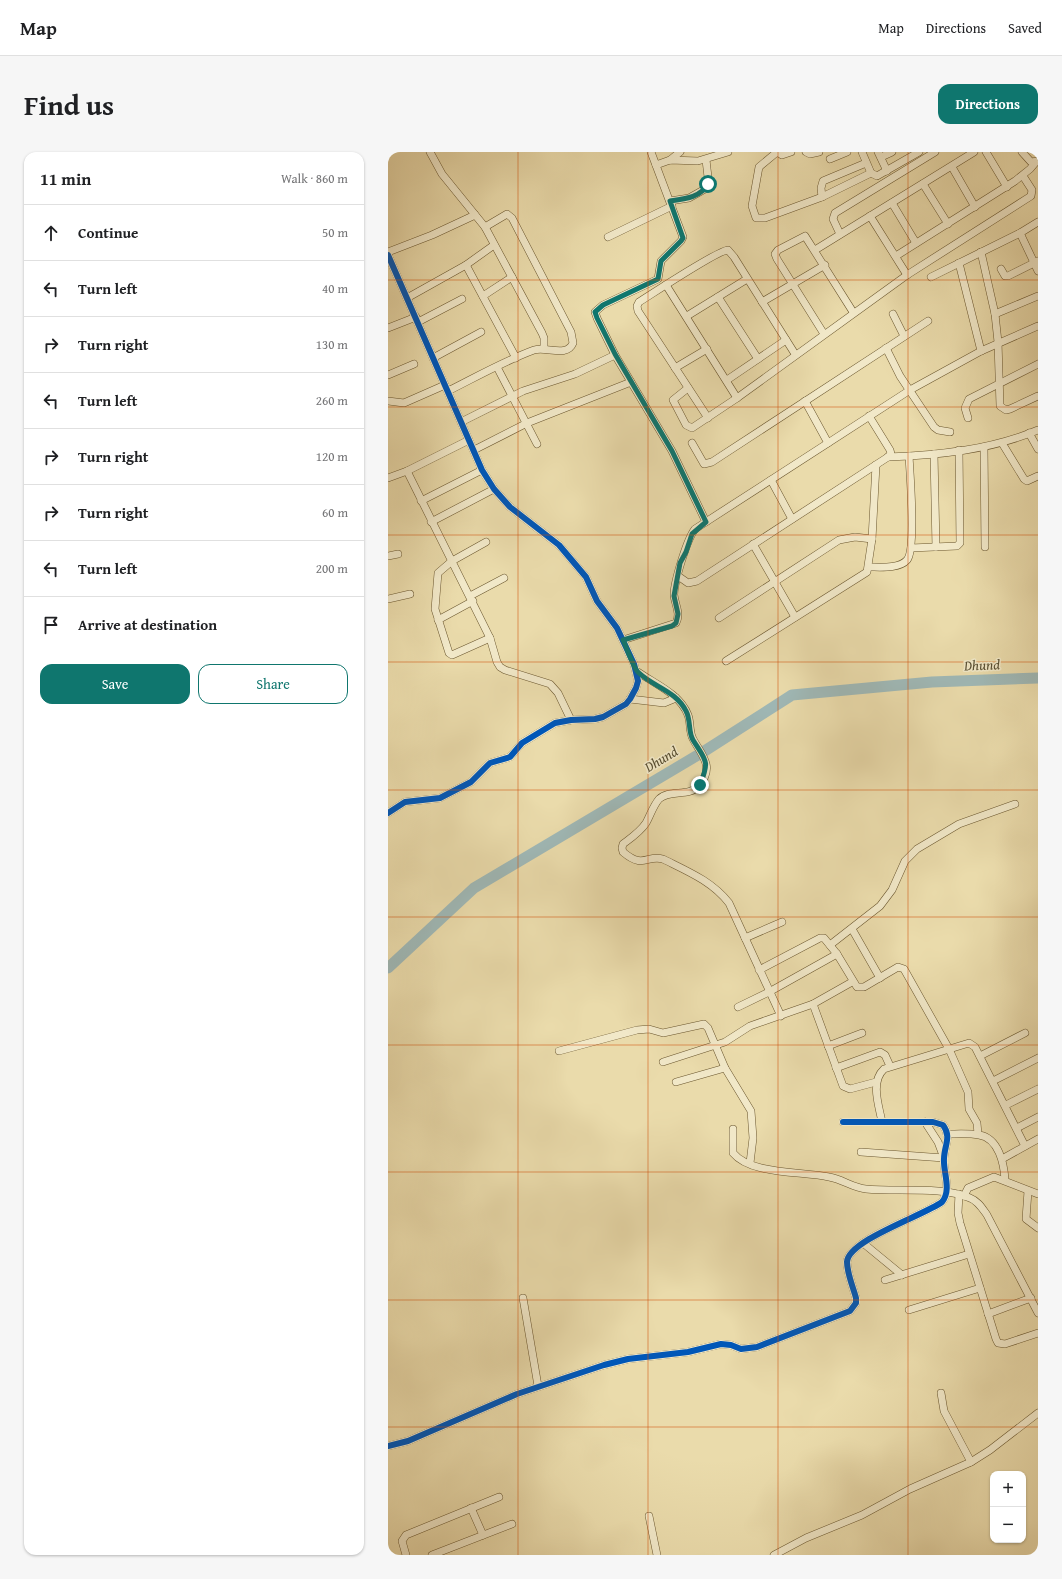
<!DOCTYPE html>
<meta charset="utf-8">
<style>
body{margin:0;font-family:"Gentium Book Plus",serif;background:#f6f6f6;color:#202124}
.controls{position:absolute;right:12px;bottom:12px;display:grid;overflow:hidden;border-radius:8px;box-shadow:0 1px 3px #0004}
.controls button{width:36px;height:36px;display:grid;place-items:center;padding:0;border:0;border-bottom:1px solid #e0e0e0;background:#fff;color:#202124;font:20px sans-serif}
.stop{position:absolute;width:12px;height:12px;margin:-9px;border:3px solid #0f766e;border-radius:50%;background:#fff}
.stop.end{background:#0f766e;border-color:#fff;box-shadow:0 1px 4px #0008}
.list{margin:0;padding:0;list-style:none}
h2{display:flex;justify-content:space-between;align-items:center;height:52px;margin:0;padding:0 16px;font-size:17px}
h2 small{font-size:13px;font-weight:400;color:#757577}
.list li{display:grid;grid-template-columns:26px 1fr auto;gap:12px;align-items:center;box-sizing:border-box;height:56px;padding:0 16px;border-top:1px solid #e0e0e0}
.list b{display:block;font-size:15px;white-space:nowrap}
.list em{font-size:13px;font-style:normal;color:#757577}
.actions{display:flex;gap:8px;padding:12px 16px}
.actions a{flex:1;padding:9px 0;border:1px solid #0f766e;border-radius:12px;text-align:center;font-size:14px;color:#0f766e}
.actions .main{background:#0f766e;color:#fff}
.icon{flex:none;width:22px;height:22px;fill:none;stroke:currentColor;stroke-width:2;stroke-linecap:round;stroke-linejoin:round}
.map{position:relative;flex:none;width:650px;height:1403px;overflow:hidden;border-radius:12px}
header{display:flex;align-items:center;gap:24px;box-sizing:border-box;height:56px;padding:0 20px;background:#fff;border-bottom:1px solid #e0e0e0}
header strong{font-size:19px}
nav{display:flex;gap:22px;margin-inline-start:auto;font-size:14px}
.intro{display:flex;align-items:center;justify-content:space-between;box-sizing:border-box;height:96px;padding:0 24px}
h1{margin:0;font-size:28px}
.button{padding:10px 18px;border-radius:12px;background:#0f766e;color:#fff;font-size:14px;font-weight:700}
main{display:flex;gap:24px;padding:0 24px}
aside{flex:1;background:#fff;border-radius:12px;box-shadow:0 1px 3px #0004}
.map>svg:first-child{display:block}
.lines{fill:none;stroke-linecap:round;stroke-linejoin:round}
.river{stroke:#9fb8b6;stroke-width:11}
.minor-casing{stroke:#6a562e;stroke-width:8}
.minor{stroke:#f1e8c8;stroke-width:7}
.cycleway-casing{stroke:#f1e8c8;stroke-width:8}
.cycleway{stroke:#0057b8;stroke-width:6}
.route{stroke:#0f766e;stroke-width:5}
.grid{fill:none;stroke:#cf520b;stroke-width:1;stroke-opacity:0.55}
.labels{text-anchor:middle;stroke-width:3;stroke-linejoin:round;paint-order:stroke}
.water-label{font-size:14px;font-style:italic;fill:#584e31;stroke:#f1e8c8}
</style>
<header>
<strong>Map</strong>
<nav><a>Map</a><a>Directions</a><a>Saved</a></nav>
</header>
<div class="intro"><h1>Find us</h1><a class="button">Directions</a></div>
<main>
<aside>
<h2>11 min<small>Walk · 860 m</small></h2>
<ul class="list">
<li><svg class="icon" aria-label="ahead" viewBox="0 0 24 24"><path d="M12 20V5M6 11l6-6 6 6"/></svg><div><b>Continue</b></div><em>50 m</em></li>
<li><svg class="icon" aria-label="left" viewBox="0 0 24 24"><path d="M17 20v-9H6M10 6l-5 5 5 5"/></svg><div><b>Turn left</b></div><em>40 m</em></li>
<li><svg class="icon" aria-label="right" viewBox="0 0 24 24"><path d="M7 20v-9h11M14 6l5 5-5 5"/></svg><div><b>Turn right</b></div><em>130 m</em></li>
<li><svg class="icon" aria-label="left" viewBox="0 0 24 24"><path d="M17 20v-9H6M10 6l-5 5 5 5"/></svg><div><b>Turn left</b></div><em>260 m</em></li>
<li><svg class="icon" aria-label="right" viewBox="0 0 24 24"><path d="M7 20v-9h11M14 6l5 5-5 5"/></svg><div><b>Turn right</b></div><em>120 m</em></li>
<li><svg class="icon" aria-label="right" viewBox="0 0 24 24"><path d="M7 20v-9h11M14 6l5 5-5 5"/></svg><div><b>Turn right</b></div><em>60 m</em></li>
<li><svg class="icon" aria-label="left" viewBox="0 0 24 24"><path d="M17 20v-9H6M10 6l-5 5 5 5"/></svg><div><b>Turn left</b></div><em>200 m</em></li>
<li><svg class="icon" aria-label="arrive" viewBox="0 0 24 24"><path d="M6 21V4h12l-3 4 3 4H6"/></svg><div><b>Arrive at destination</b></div></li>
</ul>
<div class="actions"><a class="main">Save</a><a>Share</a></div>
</aside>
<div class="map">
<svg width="650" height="1403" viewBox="0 0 650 1403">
<rect width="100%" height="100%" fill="#eadbab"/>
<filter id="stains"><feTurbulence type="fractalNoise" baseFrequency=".005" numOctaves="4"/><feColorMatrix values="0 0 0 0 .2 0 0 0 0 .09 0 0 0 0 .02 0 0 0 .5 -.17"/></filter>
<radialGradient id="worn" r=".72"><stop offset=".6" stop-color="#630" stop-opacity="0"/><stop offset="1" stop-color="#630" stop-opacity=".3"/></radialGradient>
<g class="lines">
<polyline class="river" points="0,816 86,736 315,600 404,543 544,530 650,526"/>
<defs>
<g id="minor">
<polyline points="42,0 54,22 97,75 154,181 156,186 156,197"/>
<polyline points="263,0 295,85 293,89 273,109 270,127 215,153 207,160 209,166 227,203 284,299 318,370"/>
<polyline points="403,0 394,3 389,0 371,15 364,54 368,66 377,66 434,45 483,21"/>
<polyline points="418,0 422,2 431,0"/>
<polyline points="474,0 483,21 489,24 531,0"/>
<polyline points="490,0 499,19"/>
<polyline points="598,0 619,35"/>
<polyline points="634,0 643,10 650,9"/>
<polyline points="493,5 504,0"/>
<polyline points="442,7 459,0"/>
<polyline points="282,8 292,0"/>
<polyline points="268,13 282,8 310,9 340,0"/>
<polyline points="564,15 587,55"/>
<polyline points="535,32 560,72"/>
<polyline points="434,45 433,36 435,29 478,11"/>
<polyline points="282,49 301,46 317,37 320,25 318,8"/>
<polyline points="504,51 528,91"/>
<polyline points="482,64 519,123"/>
<polyline points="632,81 650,119"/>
<polyline points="452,82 445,67 447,61 547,0"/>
<polyline points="220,85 284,54"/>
<polyline points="427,98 586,0"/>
<polyline points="0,100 44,83 87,63"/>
<polyline points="593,100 607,162 610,190 612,254 618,258 622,257 650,244"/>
<polyline points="0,103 94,318 106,337 122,355 171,393 198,425 209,449 229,476 246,512 250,529 248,536 242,547 238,552 215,565 207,567 183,568 167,571 134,591 122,605 102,611 83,630 52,646 17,650 0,661"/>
<polyline points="508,104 627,29 642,17 648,10"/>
<polyline points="571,111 593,199"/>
<polyline points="78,113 128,206"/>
<polyline points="613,117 617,124 620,124 650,109"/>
<polyline points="543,125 632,81 650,70"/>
<polyline points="278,133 349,246"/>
<polyline points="95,144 124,125"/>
<polyline points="330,145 370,207"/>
<polyline points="19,146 78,113 106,93"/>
<polyline points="374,150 437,113"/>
<polyline points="505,162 516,184"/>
<polyline points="607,162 650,144"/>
<polyline points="299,164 359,127"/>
<polyline points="30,170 74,147"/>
<polyline points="0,176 28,165"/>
<polyline points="436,182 389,107 387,102 390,98 417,84 465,160"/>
<polyline points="498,196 512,224 546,275 550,278 562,280"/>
<polyline points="45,206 93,180"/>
<polyline points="109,215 149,292"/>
<polyline points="287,216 319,197"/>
<polyline points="0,223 26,212"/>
<polyline points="339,228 398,188"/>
<polyline points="300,236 285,248 298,273 304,276 349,246 519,123 643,44 644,38 635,24"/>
<path d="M60 239C88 225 116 209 146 198 158 194 179 206 185 191L183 180 124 66 119 62 97 75"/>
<polyline points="0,249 16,251 57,233"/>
<polyline points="417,249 440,291"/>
<path d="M320 266 250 159 249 154 251 150C264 142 330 98 340 98L346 105 407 202"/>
<polyline points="580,266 577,256 581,247 650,212"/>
<polyline points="73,270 135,239 187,222 227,203"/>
<polyline points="641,281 650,297"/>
<polyline points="304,291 316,312 324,310 540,169"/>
<polyline points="614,291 636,327 639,329 650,324"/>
<polyline points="596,295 597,395"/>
<polyline points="86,298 139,271 243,230"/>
<polyline points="546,302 548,395"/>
<path d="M500 305C551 303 602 298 650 278"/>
<polyline points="19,319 102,486 109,510 112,515 117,518 162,532 170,541 183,568"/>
<polyline points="0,326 19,319 81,288"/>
<polyline points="383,328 404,367"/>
<polyline points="33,349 94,318"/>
<polyline points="43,370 106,337"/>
<polyline points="98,390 64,409 50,421 47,457 61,501 64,503 102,486"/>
<polyline points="365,392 407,465"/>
<polyline points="523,396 569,394 572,391 571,298"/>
<polyline points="0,404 10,402"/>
<path d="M481 415C492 415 511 417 519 408 528 398 522 321 521 304"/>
<polyline points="290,424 300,431 309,429 500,305 503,302 502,298 481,264"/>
<polyline points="82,444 116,426"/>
<polyline points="0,447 22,442"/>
<polyline points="331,466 451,388 467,385 484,387"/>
<polyline points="50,468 85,449"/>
<path d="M235 488 288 471C293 461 287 453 286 443 286 430 299 387 307 377L522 238 593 199 650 174"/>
<polyline points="338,509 479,420 484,387 488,313"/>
<path d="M250 520C267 532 292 542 300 563 303 571 301 580 305 587 314 604 327 614 311 634 301 645 281 637 271 647 265 654 262 664 258 671 252 680 243 686 235 692L234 696 235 700C256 718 259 702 275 707 299 719 324 729 341 751L393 864"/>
<polyline points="242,547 276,551 288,546"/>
<polyline points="464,777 492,826"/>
<polyline points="357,786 394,770"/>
<polyline points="442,793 492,754 504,738 517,709 529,697 571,672 627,652"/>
<polyline points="371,818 432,786 436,786 449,802 469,835 476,835 510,815 516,817 561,897 580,940 581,957 589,971 590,982"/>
<polyline points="425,852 455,934 462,937 488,930"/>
<polyline points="350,855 381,840 449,802"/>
<polyline points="440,894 474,881"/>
<polyline points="171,899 249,878 261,877 275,881 316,872 320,876 337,916 363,959 365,986 362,1011"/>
<polyline points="592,904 637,881"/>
<polyline points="275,910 337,890 362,874 425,852 464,830"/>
<polyline points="448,916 492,900 497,903 502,914"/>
<polyline points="605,929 650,906"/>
<polyline points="288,930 337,916"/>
<polyline points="618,953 650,937"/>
<path d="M494 970C491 954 482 930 496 917L581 891 587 895 637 994"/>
<polyline points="629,976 650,965"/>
<path d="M345 977V1001C363 1023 414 1019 441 1025 454 1027 465 1036 478 1037 508 1040 555 1034 582 1046 590 1049 594 1056 599 1063L650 1161"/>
<path d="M559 982C569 982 581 981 591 983 611 986 616 1012 617 1028"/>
<polyline points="473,1000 556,1006 550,990 537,970"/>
<polyline points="614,1007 650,987"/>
<polyline points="640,1039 638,1067 650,1076"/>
<polyline points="571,1042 570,1061 572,1071 608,1187 610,1191 617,1192 650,1181"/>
<polyline points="576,1044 580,1036 606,1025 650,1042"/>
<polyline points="475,1091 514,1123"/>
<polyline points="497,1128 581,1102"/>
<polyline points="135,1146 150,1234"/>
<polyline points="521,1158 592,1136"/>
<polyline points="600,1162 643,1146"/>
<polyline points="553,1241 556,1259 583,1310"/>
<path d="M0 1294 20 1289 129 1242 216 1213 240 1207 300 1200 333 1192 343 1193 353 1197 369 1195 462 1159 468 1151V1146C465 1135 459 1121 459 1110 460 1088 537 1063 554 1050 564 1038 555 1020 556 1007 556 994 564 985 555 973L545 970H455"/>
<polyline points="83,1356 95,1383"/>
<polyline points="261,1364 269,1403"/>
<polyline points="18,1403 14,1389 18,1383 111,1345"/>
<polyline points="44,1403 124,1372"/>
<polyline points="386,1403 418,1386 474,1363 522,1337 583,1310 602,1298 650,1261"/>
</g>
</defs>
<use href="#minor" class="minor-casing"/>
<use href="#minor" class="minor"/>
<defs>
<g id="cycleway">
<polyline points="0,103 94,318 106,337 122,355 171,393 198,425 209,449 229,476 246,512 250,529 248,536 242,547 238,552 215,565 207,567 183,568 167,571 134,591 122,605 102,611 83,630 52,646 17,650 0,661"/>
<path d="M0 1294 20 1289 129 1242 216 1213 240 1207 300 1200 333 1192 343 1193 353 1197 369 1195 462 1159 468 1151V1146C465 1135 459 1121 459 1110 460 1088 537 1063 554 1050 564 1038 555 1020 556 1007 556 994 564 985 555 973L545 970H455"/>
</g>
</defs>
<use href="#cycleway" class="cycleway-casing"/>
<use href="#cycleway" class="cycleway"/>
</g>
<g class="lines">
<path class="route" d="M312 633C322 608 318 609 305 588 300 580 303 568 298 559 288 539 266 535 251 521 245 516 239 496 235 488L284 474 288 471 290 462 286 444 292 411 298 400 304 382 318 370 284 299 227 202 209 166 207 160 215 153 270 127 273 109 293 89 295 86 282 49C296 47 312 46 320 32"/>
</g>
<path class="grid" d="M130 0V1403M260 0V1403M390 0V1403M520 0V1403M0 128H650M0 255H650M0 383H650M0 510H650M0 638H650M0 765H650M0 893H650M0 1020H650M0 1148H650M0 1275H650"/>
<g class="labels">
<g class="water-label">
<text transform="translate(594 513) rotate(-2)" y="5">Dhund</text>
<text transform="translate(273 607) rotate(-31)" y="5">Dhund</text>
</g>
</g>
<rect width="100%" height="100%" filter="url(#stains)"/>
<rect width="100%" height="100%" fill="url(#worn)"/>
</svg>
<div class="controls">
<button>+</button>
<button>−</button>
</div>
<div class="stop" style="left:320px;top:32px"></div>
<div class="stop end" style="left:312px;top:633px"></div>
</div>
</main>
